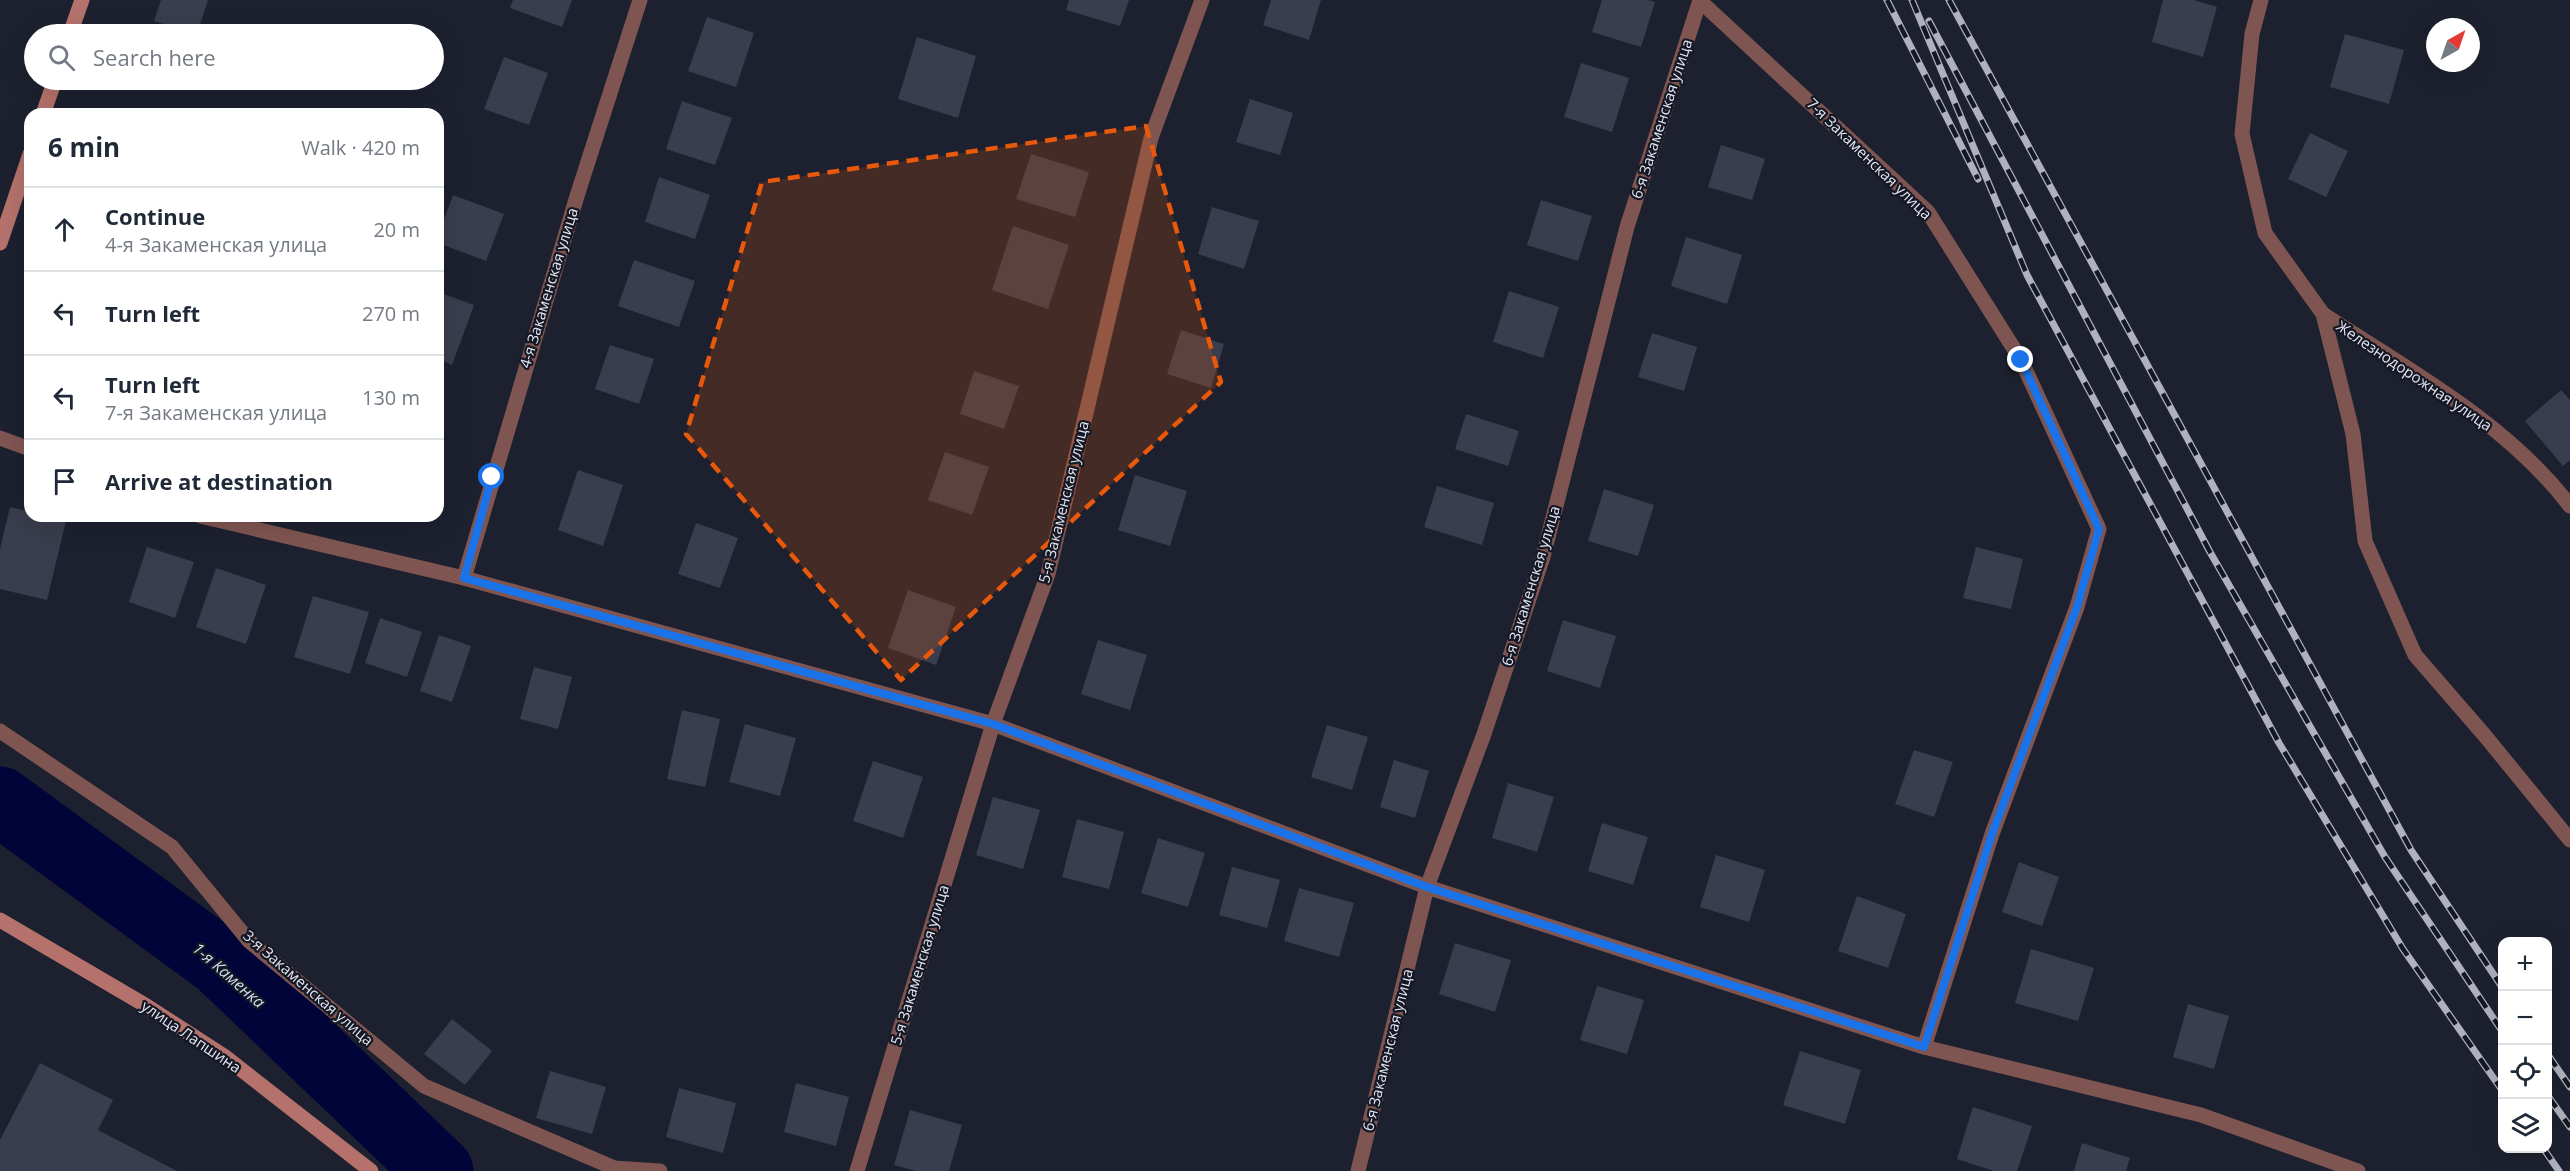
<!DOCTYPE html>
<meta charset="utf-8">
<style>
body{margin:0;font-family:"Open Sans",sans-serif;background:#f6f6f7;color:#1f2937}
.controls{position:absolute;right:18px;bottom:18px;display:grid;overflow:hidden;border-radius:12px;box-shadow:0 6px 24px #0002}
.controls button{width:54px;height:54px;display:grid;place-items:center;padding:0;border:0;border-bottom:2px solid #e0e1e3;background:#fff;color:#1f2937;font:30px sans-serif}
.compass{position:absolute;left:2426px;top:18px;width:54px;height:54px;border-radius:50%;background:#fff;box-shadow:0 6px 24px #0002;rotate:40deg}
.stop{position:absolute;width:18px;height:18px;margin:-14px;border:4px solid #1a73e8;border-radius:50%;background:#fff}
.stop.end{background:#1a73e8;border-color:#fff;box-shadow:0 2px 6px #0008}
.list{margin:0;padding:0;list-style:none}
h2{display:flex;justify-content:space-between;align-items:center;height:78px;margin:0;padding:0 24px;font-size:26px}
h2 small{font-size:20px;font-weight:400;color:#747a83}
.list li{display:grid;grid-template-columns:39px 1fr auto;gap:18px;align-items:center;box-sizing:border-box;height:84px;padding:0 24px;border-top:2px solid #e0e1e3}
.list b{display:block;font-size:22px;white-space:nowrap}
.list p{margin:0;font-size:20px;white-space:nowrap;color:#747a83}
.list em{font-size:20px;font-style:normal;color:#747a83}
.icon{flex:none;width:33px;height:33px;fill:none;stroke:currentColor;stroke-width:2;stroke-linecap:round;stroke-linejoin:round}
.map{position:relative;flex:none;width:2570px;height:1171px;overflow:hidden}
.search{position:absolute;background:#fff;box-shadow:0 6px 24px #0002;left:24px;top:24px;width:420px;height:66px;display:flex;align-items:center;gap:15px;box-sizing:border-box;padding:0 21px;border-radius:33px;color:#747a83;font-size:22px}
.panel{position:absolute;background:#fff;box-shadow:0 6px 24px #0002;left:24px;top:108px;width:420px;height:414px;border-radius:18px}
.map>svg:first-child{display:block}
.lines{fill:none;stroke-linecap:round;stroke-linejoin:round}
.river{stroke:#000438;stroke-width:69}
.building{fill:#3a3d4d}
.street{stroke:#7f5551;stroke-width:15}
.secondary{stroke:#b5726c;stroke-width:15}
.rail-casing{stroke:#afb1bd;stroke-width:7}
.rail{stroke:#141724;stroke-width:4.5;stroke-dasharray:14;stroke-linecap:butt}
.route{stroke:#1a73e8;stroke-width:8}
.marked{fill:#e8590c;fill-opacity:0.2;stroke:#e8590c;stroke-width:4.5;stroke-dasharray:12 8;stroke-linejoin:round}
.labels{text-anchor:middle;stroke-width:4.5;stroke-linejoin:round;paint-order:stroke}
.street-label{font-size:15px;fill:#e3e5ef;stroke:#141724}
.water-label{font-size:16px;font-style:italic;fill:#d0dcf1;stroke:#141724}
</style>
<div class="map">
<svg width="2570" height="1171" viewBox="0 0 2570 1171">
<rect width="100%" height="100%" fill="#1d202e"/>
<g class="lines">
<polyline class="river" points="0,801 220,962 439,1171"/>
</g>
<g class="building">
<polygon points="161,0 208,0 197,34 154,21"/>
<polygon points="513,0 572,0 562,27 510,8"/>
<polygon points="1069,0 1129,0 1120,26 1066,10"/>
<polygon points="1271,0 1321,0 1309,40 1263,25"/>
<polygon points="1602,0 1648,0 1655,2 1641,47 1592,32"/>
<polygon points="2163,0 2194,0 2217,7 2203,57 2152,42"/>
<polygon points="707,17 754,33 736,87 688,71"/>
<polygon points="2345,34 2404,50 2389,104 2330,87"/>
<polygon points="917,37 976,56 958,118 898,99"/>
<polygon points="504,57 548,73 529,125 484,109"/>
<polygon points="1581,63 1629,78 1612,132 1564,117"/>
<polygon points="1250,99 1293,113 1280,155 1236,142"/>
<polygon points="682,101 732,118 715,165 666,149"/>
<polygon points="2310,133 2348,151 2326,197 2288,179"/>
<polygon points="1721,145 1765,159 1752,200 1708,187"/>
<polygon points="1031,154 1089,172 1075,217 1016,199"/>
<polygon points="659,177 710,195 695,239 645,222"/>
<polygon points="453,195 504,214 486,261 438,243 438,235"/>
<polygon points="1541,200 1592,216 1578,261 1527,245"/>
<polygon points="1212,207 1259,221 1244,269 1198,254"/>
<polygon points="1013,226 1069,245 1048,309 992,290"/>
<polygon points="1686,237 1742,255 1727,304 1671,286"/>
<polygon points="634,260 695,281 679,327 618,306"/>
<polygon points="1509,291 1559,307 1543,358 1493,342"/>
<polygon points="438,292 474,305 452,365 438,359"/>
<polygon points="1181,330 1224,344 1211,388 1167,374"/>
<polygon points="1652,333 1697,347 1684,391 1638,377"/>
<polygon points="610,345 654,359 639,404 595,389"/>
<polygon points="974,371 1019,386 1004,429 960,414"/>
<polygon points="2561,390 2570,400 2570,460 2563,466 2525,421"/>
<polygon points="1466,414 1519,431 1508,466 1455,449"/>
<polygon points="945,452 989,467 972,515 928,500"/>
<polygon points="578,470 623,485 603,546 558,530"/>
<polygon points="1135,475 1187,491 1170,546 1118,530"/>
<polygon points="1437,486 1494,503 1482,545 1424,527"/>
<polygon points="1604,489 1654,505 1638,556 1588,541"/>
<polygon points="10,507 30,512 30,516 45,516 66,521 47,600 0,589 0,549"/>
<polygon points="696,523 738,538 720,588 678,574"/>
<polygon points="147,547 194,562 175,618 129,602"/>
<polygon points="1976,547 2023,559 2011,609 1963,598"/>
<polygon points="216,568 266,585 246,644 196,627"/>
<polygon points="908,590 956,607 936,665 888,648"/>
<polygon points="313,596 369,612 350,674 294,657"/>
<polygon points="380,618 422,632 407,677 365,663"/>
<polygon points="1563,620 1616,636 1600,688 1547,671"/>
<polygon points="439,635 471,646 452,702 420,691"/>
<polygon points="1098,640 1147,655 1130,710 1081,694"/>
<polygon points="534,667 572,677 558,729 520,719"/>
<polygon points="682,710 720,719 705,787 667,779"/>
<polygon points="745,724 796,738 780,796 729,782"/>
<polygon points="1327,725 1368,737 1352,790 1311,777"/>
<polygon points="1914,750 1953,762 1934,817 1895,804"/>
<polygon points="1394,760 1429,771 1415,818 1380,807"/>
<polygon points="873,761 923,777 903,838 853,821"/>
<polygon points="1508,783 1554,797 1537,852 1492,838"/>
<polygon points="993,797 1040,810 1023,869 976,855"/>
<polygon points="1077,819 1124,832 1109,889 1062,877"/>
<polygon points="1602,823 1648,837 1633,885 1588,871"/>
<polygon points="1158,838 1205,853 1188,907 1141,893"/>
<polygon points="1716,855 1765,870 1749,922 1700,907"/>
<polygon points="2019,862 2059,877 2042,926 2002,912"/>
<polygon points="1232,867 1280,880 1267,928 1219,915"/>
<polygon points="1299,888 1354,903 1339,957 1284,941"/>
<polygon points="1857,896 1906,914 1888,968 1838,951"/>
<polygon points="1455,943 1511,960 1495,1012 1439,994"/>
<polygon points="2031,949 2094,968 2078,1021 2015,1003"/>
<polygon points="1597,986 1644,1000 1627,1054 1580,1040"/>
<polygon points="2188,1004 2229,1016 2214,1069 2173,1057"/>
<polygon points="452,1019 492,1051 465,1085 424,1054"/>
<polygon points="1800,1051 1861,1070 1845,1124 1783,1105"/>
<polygon points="40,1063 113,1100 98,1130 177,1171 0,1171 0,1140"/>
<polygon points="550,1071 606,1087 592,1134 536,1118"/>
<polygon points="796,1083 849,1097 836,1146 784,1132"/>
<polygon points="679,1088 736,1103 723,1153 666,1137"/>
<polygon points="1973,1107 2032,1126 2017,1171 1994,1171 1957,1159"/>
<polygon points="910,1110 962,1125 949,1171 916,1171 894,1165"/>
<polygon points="2082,1143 2130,1158 2126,1171 2074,1171"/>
</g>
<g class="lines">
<g class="street">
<polyline points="2261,0 2252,34 2242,134 2265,233 2323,314 2353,434 2365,541 2415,655 2486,737 2570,840"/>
<polyline points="1700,1 1928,212 2021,360 2099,529 2077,607 1992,834 1924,1047"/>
<path d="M2323 314C2409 370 2507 423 2570 506"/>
<polyline points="0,438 30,449"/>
<polyline points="200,516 464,578 993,724 1427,887 1924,1047 2201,1115 2358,1171"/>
<polyline points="464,578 577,196 640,0"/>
<polyline points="0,731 172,847 249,941 424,1086 614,1168 660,1171"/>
<polyline points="857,1171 993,724 1048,574 1151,138 1202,0"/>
<polyline points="1358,1171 1427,887 1484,734 1543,557 1627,227 1700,0"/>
</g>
<g class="secondary">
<polyline points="70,34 82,0"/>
<polyline points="43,114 55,80"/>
<polyline points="0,243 30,154"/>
<polyline points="0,920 145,1005 224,1056 371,1171"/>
</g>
<defs>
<g id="rail">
<polyline points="1887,0 1978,179"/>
<polyline points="1912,0 2027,275 2279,743 2403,949 2502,1090"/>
<polyline points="1949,0 2411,850 2502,987"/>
<polyline points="1929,21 2210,552 2385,857 2502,1031"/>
<polyline points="2548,1055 2570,1087"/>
<polyline points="2548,1096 2570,1127"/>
<polyline points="2543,1148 2559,1171"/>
</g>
</defs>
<use href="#rail" class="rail-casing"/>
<use href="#rail" class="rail"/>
</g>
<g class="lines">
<polyline class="route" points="492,477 464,578 993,724 1427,887 1924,1047 1992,834 2077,607 2099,529 2021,360"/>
</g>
<path class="marked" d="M1146 126 1221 382 901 680 686 434 762 182Z"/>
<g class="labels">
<g class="street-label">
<text transform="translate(1662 119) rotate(-72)" y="5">6-я Закаменская улица</text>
<text transform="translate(1869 159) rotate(44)" y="5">7-я Закаменская улица</text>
<text transform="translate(549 288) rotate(-73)" y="5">4-я Закаменская улица</text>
<text transform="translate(2414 376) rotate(34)" y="5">Железнодорожная улица</text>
<text transform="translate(1064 502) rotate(-76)" y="5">5-я Закаменская улица</text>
<text transform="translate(1531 586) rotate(-73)" y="5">6-я Закаменская улица</text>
<text transform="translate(920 965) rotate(-73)" y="5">5-я Закаменская улица</text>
<text transform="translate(308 988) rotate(41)" y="5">3-я Закаменская улица</text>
<text transform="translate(191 1037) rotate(34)" y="5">улица Лапшина</text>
<text transform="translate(1388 1050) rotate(-76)" y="5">6-я Закаменская улица</text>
</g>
<g class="water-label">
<text transform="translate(229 975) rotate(41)" y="6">1-я Каменка</text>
</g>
</g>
</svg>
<div class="controls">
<button>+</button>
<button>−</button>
<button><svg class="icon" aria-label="locate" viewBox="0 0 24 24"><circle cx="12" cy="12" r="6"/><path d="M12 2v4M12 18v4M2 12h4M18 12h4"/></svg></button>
<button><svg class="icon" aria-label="layers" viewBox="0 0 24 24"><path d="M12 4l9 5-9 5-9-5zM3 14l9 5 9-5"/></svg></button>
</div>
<svg class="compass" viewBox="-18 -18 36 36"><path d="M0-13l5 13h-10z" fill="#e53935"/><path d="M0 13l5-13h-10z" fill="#747a83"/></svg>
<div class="stop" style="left:492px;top:477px"></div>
<div class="stop end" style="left:2021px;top:360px"></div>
<div class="search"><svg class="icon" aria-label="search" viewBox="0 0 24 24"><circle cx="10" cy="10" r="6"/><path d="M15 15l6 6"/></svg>Search here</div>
<section class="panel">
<h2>6 min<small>Walk · 420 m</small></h2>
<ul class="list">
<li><svg class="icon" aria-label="ahead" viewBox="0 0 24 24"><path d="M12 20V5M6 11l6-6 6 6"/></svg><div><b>Continue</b><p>4-я Закаменская улица</p></div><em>20 m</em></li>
<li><svg class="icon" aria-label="left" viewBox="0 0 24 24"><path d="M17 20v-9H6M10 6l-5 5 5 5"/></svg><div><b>Turn left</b></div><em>270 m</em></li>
<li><svg class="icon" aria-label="left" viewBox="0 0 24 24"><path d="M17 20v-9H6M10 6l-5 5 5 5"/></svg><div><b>Turn left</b><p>7-я Закаменская улица</p></div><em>130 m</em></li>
<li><svg class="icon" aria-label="arrive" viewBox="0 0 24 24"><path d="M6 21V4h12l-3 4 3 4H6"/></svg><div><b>Arrive at destination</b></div></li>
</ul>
</section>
</div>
